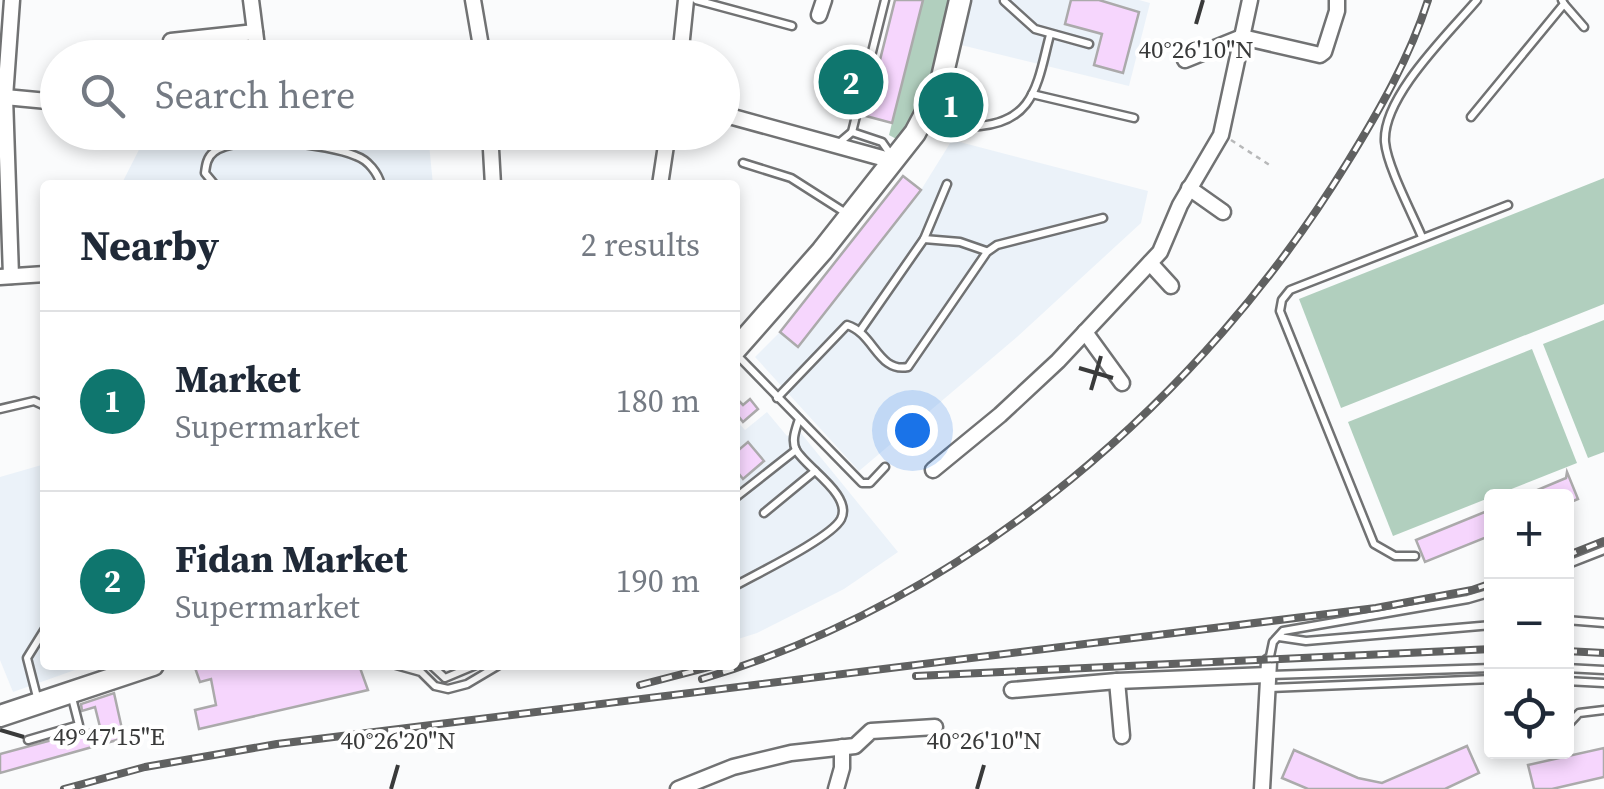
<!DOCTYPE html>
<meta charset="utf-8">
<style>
body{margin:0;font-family:"Source Serif 4",serif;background:#f2f2f3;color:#1f2937}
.controls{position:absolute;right:30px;bottom:30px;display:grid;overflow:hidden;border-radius:10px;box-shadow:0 5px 15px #0003}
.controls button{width:90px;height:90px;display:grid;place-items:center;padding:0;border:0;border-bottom:2px solid #e0e1e3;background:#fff;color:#1f2937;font:50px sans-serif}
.you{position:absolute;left:912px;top:430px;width:35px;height:35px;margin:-25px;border:8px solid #fff;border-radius:50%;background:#1a73e8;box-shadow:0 0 0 15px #1a73e833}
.badge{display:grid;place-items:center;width:65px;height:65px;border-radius:50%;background:#0f766e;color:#fff;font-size:32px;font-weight:700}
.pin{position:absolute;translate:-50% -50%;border:5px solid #fff;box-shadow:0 2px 10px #0006}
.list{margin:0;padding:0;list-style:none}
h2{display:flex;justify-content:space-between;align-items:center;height:130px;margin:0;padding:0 40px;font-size:42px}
h2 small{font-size:32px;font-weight:400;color:#747a83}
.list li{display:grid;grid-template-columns:65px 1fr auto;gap:30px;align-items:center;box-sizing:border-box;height:180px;padding:0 40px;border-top:2px solid #e0e1e3}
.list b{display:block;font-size:38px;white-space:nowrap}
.list p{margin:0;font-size:32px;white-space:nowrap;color:#747a83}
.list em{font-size:32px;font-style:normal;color:#747a83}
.icon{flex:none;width:55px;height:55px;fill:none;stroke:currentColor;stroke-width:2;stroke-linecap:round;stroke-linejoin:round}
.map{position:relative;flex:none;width:1604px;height:789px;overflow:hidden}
.search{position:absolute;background:#fff;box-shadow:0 5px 15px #0003;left:40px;top:40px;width:700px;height:110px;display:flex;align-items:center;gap:25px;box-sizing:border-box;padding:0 35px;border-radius:55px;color:#747a83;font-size:38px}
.panel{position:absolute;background:#fff;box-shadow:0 5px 15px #0003;left:40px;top:180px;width:700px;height:490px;border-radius:10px}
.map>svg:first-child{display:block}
.built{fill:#ebf2f9}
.green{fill:#b1cfbe}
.building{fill:#f6d6fd;stroke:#abaaab;stroke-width:2.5}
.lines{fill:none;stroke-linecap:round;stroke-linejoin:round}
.service-casing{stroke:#717273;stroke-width:11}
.minor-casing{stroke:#717273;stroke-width:19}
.secondary-casing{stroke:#717273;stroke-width:25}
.path{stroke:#b7b8b9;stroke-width:2.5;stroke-dasharray:5 5;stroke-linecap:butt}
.service{stroke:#fff;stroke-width:6}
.minor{stroke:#fff;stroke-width:14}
.secondary{stroke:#fff;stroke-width:20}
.rail-casing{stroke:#606161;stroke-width:8}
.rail{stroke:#fff;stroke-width:4;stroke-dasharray:11;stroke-linecap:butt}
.ticks{fill:none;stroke:#393a3a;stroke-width:4}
.ticks-label{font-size:25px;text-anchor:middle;fill:#393a3a;stroke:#fff;stroke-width:8;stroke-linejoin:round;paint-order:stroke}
</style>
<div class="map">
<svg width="1604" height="789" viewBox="0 0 1604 789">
<rect width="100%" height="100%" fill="#fafbfc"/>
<g class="built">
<polygon points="971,0 1139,0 1150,3 1129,86 961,45"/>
<polygon points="148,132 428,133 433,185 121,185"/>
<polygon points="952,140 1148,191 1141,223 1017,337 859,471 755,357 780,332 798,346 921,190"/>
<polygon points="767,412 787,436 800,432 898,552 844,589 757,633 735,640 735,419 745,430"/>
<polygon points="45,464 45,665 89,665 13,692 0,660 0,477"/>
</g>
<g class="green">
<polygon points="923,0 951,0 930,85 900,141 889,135"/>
<polygon points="1604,178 1604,304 1341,408 1299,299"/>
<polygon points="1604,320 1604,452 1588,458 1543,344"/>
<polygon points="1532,349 1577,463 1393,536 1348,422"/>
</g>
<g class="building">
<polygon points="895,0 923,0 892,123 866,116"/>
<polygon points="1071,0 1099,0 1139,12 1123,73 1094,65 1102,34 1065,24"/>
<polygon points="903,176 921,190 798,347 780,332"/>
<polygon points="735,397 743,405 750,399 758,409 743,422 735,412"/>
<polygon points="748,442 764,461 743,479 735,469 735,453"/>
<polygon points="1567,472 1578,499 1566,504 1566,496 1523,496 1566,478"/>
<polygon points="1492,509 1492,535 1425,562 1416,540"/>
<polygon points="194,665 359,665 368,690 199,729 195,710 216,705 211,679 200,682"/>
<polygon points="114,693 124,738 0,773 0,754 100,727 95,707 82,711 81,704"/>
<polygon points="1467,746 1479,773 1445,789 1308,789 1282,778 1294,750 1358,778 1382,783"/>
<polygon points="1604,748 1604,777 1552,789 1534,789 1528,765"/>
</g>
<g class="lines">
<defs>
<g id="service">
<polyline points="696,0 792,26"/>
<polyline points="1004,1 1035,29 1089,44"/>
<polyline points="1564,4 1584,27"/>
<polyline points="1032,94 1134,118"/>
<polyline points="1471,117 1564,4 1562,0"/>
<path d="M928 118C957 131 1005 131 1026 104 1040 86 1044 56 1050 35"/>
<polyline points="852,132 882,142 891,155"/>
<polyline points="839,143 852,132 885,0"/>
<polyline points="743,163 791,178 849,215"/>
<path d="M215 185 205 173C206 165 207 157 214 152 237 133 329 144 356 156 368 160 378 173 381 185"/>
<path d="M1422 237C1412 213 1387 166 1385 142 1382 97 1449 33 1477 0"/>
<polyline points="924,239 960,242 986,251"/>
<polyline points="860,331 924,239 947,184"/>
<polyline points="737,355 862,483 870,483 885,467"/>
<path d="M777 398 847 325C874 333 878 373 908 367L987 252 997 245 1103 218"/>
<polyline points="0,409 34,401 45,406"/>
<polyline points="735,498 796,450"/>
<polyline points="764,513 815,471"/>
<polyline points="1415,556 1395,556 1374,544 1280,311 1282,300 1290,290 1508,205"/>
<polyline points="1566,565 1604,550"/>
<path d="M735 586C756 574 831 538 841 519 853 495 806 468 796 450 791 440 796 429 799 419"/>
<polyline points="1566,620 1604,623"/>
<polyline points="1279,637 1306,641 1492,625"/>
<polyline points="1269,661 1273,642 1283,631 1468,599 1492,592"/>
<polyline points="396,665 421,672 435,686 448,689 467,684 499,665"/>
<polyline points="431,665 445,678 476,665"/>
<polyline points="1566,668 1604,670"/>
<polyline points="1268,675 1492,668"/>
<polyline points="1566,681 1604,683"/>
<polyline points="1268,688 1492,679"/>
<polyline points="37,697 27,658 45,629"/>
<polyline points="1566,727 1579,713 1604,710"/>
<polyline points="28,740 79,725 71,694"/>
</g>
<g id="minor">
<polyline points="251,0 257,47"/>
<polyline points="473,0 483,58"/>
<polyline points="819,15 824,0"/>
<polyline points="171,41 255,32"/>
<polyline points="680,58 686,0"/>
<polyline points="1185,60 1242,37 1320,55 1324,52 1337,11 1337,0"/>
<polyline points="5,97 58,102"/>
<polyline points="722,114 893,161"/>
<polyline points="490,132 493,185"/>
<polyline points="660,185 668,132"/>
<polyline points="1189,188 1223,212"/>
<polyline points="1150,263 1171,286"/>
<polyline points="11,276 5,97 12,0"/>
<polyline points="0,277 45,274"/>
<polyline points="1085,332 1122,383"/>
<polyline points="933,470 1000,415 1058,361 1160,252 1180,205 1221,135 1250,0"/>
<polyline points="1117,681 1122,736"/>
<polyline points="1012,690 1117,681 1268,675"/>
<polyline points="678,789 733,767 791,753 855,746 871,731 935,727"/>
<polyline points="836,789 842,768 842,747"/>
<polyline points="1262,789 1269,662"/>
</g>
<g id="secondary">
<polyline points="735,350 822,251 915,133 940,86 960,0"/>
<polyline points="0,716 153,665"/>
</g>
</defs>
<use href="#service" class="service-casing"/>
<use href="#minor" class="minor-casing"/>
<use href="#secondary" class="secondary-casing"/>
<polyline class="path" points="1231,140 1271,166"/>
<use href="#service" class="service"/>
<use href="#minor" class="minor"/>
<use href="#secondary" class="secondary"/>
<defs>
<g id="rail">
<polyline points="1566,556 1604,541"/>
<polyline points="1566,651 1604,653"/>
<polyline points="916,676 1492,649"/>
<path d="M702 679C970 599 1202 399 1347 163 1378 113 1410 57 1428 0"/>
<polyline points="640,685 713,666"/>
<polyline points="64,789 145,767 277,744 1376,608 1472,590 1492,583"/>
</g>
</defs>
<use href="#rail" class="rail-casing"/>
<use href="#rail" class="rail"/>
</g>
<path class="ticks" d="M1196 24 1203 0M1079 368 1113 378M1091 390 1101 356M0 730 24 737M391 789 398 765M977 789 984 765"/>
<g class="ticks-label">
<text x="1196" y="58">40°26'10"N</text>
<text x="109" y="745">49°47'15"E</text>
<text x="398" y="749">40°26'20"N</text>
<text x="984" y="749">40°26'10"N</text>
</g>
</svg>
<div class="controls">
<button>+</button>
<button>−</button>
<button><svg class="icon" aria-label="locate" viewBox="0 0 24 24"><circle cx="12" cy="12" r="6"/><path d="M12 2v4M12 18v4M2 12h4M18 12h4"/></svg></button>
</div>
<div class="you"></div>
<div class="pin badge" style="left:951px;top:105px">1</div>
<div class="pin badge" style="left:851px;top:82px">2</div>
<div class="search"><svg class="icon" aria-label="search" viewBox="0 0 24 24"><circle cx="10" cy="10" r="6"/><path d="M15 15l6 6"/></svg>Search here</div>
<section class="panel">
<h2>Nearby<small>2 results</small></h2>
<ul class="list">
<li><span class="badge">1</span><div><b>Market</b><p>Supermarket</p></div><em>180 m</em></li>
<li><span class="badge">2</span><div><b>Fidan Market</b><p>Supermarket</p></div><em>190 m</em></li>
</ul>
</section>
</div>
